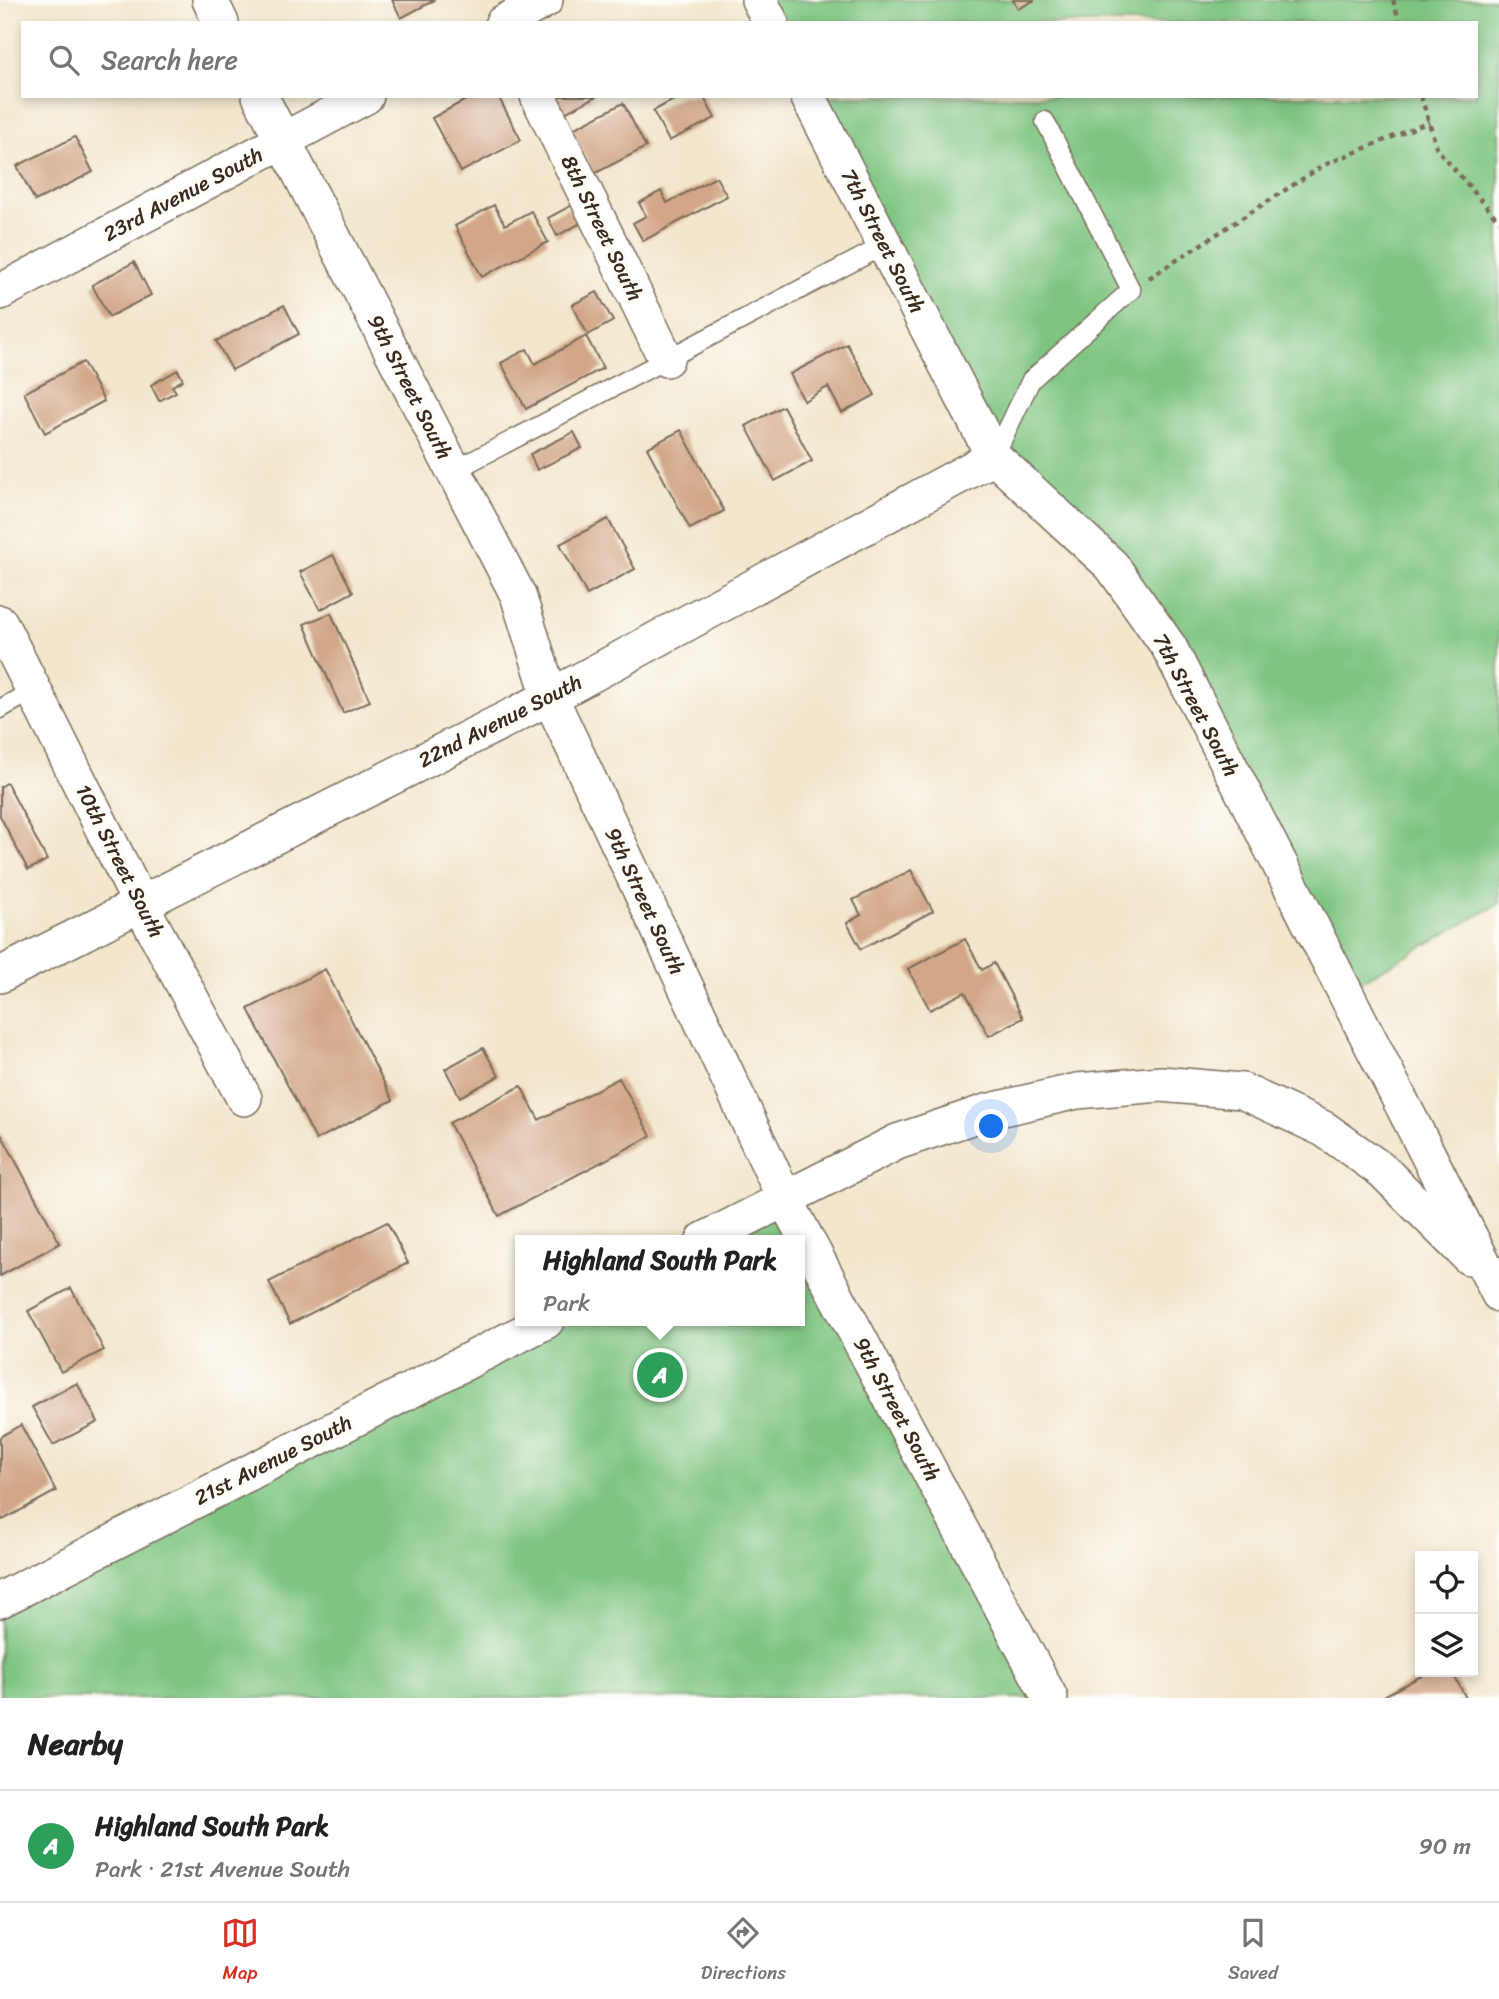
<!DOCTYPE html>
<meta charset="utf-8">
<style>
body{margin:0;font-family:Sriracha,sans-serif;background:#f2f2f2;color:#222}
.controls{position:absolute;right:21px;bottom:21px;display:grid;overflow:hidden;border-radius:0px;box-shadow:0 4px 10px #0003}
.controls button{width:63px;height:63px;display:grid;place-items:center;padding:0;border:0;border-bottom:2px solid #e0e0e0;background:#fff;color:#222;font:35px sans-serif}
.you{position:absolute;left:992px;top:1127px;width:24px;height:24px;margin:-18px;border:5px solid #fff;border-radius:50%;background:#1a73e8;box-shadow:0 0 0 10px #1a73e833}
.badge{display:grid;place-items:center;width:46px;height:46px;border-radius:50%;background:#d93025;color:#fff;font-size:23px;font-weight:700}
.pin{position:absolute;translate:-50% -50%;border:4px solid #fff;box-shadow:0 2px 7px #0006}
.popup{position:absolute;left:515px;top:1235px;width:290px;height:91px;box-sizing:border-box;display:grid;place-content:center;border-radius:0px;background:#fff;filter:drop-shadow(0 2px 5px #0005);font-size:23px;white-space:nowrap;color:#767676}
.popup b{font-size:26px;color:#222}
.popup::after{content:'';position:absolute;left:50%;top:100%;margin-left:-14px;border:14px solid transparent;border-top-color:#fff}
.list{margin:0;padding:0;list-style:none}
h2{display:flex;justify-content:space-between;align-items:center;height:91px;margin:0;padding:0 28px;font-size:30px}
h2 small{font-size:23px;font-weight:400;color:#767676}
.list li{display:grid;grid-template-columns:46px 1fr auto;gap:21px;align-items:center;box-sizing:border-box;height:112px;padding:0 28px;border-top:2px solid #e0e0e0}
.list b{display:block;font-size:26px;white-space:nowrap}
.list p{margin:0;font-size:23px;white-space:nowrap;color:#767676}
.list em{font-size:23px;font-style:normal;color:#767676}
.icon{flex:none;width:38px;height:38px;fill:none;stroke:currentColor;stroke-width:2;stroke-linecap:round;stroke-linejoin:round}
.map{position:relative;flex:none;width:1499px;height:1698px;overflow:hidden}
.search{position:absolute;background:#fff;box-shadow:0 4px 10px #0003;left:21px;right:21px;top:21px;height:77px;display:flex;align-items:center;gap:18px;box-sizing:border-box;padding:0 24px;border-radius:0px;color:#767676;font-size:26px}
.sheet{height:203px;background:#fff}
nav{display:flex;justify-content:space-around;align-items:center;box-sizing:border-box;height:98px;border-top:2px solid #e0e0e0;background:#fff;font-size:19px;color:#767676}
nav a{display:grid;justify-items:center;gap:4px}
nav .on{color:#d93025}
.map>svg:first-child{display:block}
.green{fill:#7ec581;stroke:#5c7850;stroke-width:2}
.building{fill:#d2a687}
.lines{fill:none;stroke-linecap:round;stroke-linejoin:round}
.service-casing{stroke:#7b6c5b;stroke-width:21}
.minor-casing{stroke:#7b6c5b;stroke-width:38}
.path{stroke:#7b6c5b;stroke-width:4.5;stroke-dasharray:5 5;stroke-linecap:butt}
.service{stroke:#fff;stroke-width:18}
.minor{stroke:#fff;stroke-width:35}
.labels{text-anchor:middle;stroke-width:7;stroke-linejoin:round;paint-order:stroke}
.street-label{font-size:21px;fill:#3b2a1e;stroke:#fdfcf7}
</style>
<div class="map">
<svg width="1499" height="1698" viewBox="0 0 1499 1698">
<rect width="100%" height="100%" fill="#fdfcf7"/>
<filter id="ink" filterUnits="userSpaceOnUse"><feTurbulence type="fractalNoise" baseFrequency=".0143" numOctaves="2"/><feDisplacementMap in="SourceGraphic" scale="14" xChannelSelector="R" yChannelSelector="G"/><feConvolveMatrix kernelMatrix="1 2 1 2 8 2 1 2 1" color-interpolation-filters="sRGB"/></filter>
<filter id="wash" filterUnits="userSpaceOnUse"><feTurbulence type="fractalNoise" baseFrequency=".00686" numOctaves="4" result="noise"/><feDisplacementMap in="SourceGraphic" scale="28" xChannelSelector="R" yChannelSelector="G"/><feGaussianBlur stdDeviation="1.57" result="paint"/><feColorMatrix in="noise" values="0 0 0 0 0 0 0 0 0 0 0 0 0 0 0 0 0 1.4 0 .05"/><feComposite in="paint" operator="in"/></filter>
<g filter="url(#wash)">
<rect width="100%" height="100%" fill="#f2e6cc"/>
<g class="green">
<polygon points="759,0 1499,0 1499,904 1344,990 1169,647 994,457 808,96 1476,96 1476,23 771,23"/>
<polygon points="785,1199 1050,1698 0,1698 0,1603 548,1321 800,1321 800,1240 704,1240"/>
</g>
<g id="blocks">
<g class="building">
<polygon points="392,0 435,0 401,18"/>
<polygon points="1013,0 1035,0 1018,9"/>
<polygon points="473,96 498,96 521,140 461,172 432,118"/>
<polygon points="554,96 597,96 563,114"/>
<polygon points="681,96 703,96 715,118 669,141 653,111"/>
<polygon points="623,103 646,147 594,174 571,130"/>
<polygon points="75,137 93,172 35,201 17,166"/>
<polygon points="716,177 727,196 643,241 633,223 646,216 639,203 661,191 667,203"/>
<polygon points="494,205 505,225 531,211 548,242 482,277 455,226"/>
<polygon points="572,205 581,223 557,236 548,218"/>
<polygon points="134,262 151,295 109,317 92,285"/>
<polygon points="597,292 613,321 588,335 572,305"/>
<polygon points="284,305 299,334 232,370 216,341"/>
<polygon points="586,336 603,368 526,409 501,363 527,349 535,364"/>
<polygon points="847,344 875,395 842,413 828,387 804,401 790,374"/>
<polygon points="83,362 104,401 45,433 24,393"/>
<polygon points="178,370 183,380 172,386 176,392 159,401 151,385"/>
<polygon points="783,406 812,461 775,481 746,426"/>
<polygon points="681,430 724,511 690,529 647,448"/>
<polygon points="574,432 582,448 537,470 530,454"/>
<polygon points="608,519 635,569 587,595 560,544"/>
<polygon points="333,555 353,592 320,610 300,572"/>
<polygon points="331,613 370,701 343,713 304,624"/>
<polygon points="7,783 47,860 28,870 0,816 0,787"/>
<polygon points="911,870 933,911 861,949 847,923 861,915 853,900"/>
<polygon points="965,939 982,970 994,963 1023,1018 989,1036 965,992 930,1010 908,969"/>
<polygon points="325,969 393,1100 316,1140 248,1009"/>
<polygon points="483,1048 499,1076 460,1097 445,1069"/>
<polygon points="619,1078 651,1136 499,1216 449,1123 521,1086 539,1120"/>
<polygon points="0,1132 60,1243 0,1276"/>
<polygon points="387,1222 408,1263 290,1324 269,1282"/>
<polygon points="71,1288 104,1350 61,1372 28,1311"/>
<polygon points="77,1383 98,1422 53,1445 32,1407"/>
<polygon points="21,1425 56,1491 3,1520 0,1515 0,1437"/>
<polygon points="1429,1672 1452,1672 1466,1698 1380,1698"/>
</g>
</g>
</g>
<g filter="url(#ink)">
<use href="#blocks" fill-opacity="0" stroke="#7b6c5b" stroke-width="2"/>
<g class="lines">
<defs>
<g id="service">
<polyline points="994,457 1031,380 1131,290 1045,121"/>
<polyline points="453,471 885,245"/>
<polyline points="0,709 34,690"/>
</g>
<g id="minor">
<polyline points="210,0 221,23"/>
<polyline points="759,0 771,23"/>
<polyline points="503,23 545,0"/>
<polyline points="260,96 518,595 550,697 785,1199 1050,1698"/>
<polyline points="538,96 666,359"/>
<polyline points="808,96 994,457 1112,566 1169,647 1499,1294"/>
<polyline points="0,292 366,96"/>
<polyline points="0,623 140,903 244,1098"/>
<polyline points="0,975 550,697 994,457"/>
<polyline points="704,1240 897,1142 986,1112 1077,1091 1161,1084 1242,1091 1324,1129 1383,1171 1469,1257"/>
<polyline points="0,1600 546,1321"/>
</g>
</defs>
<use href="#service" class="service-casing"/>
<use href="#minor" class="minor-casing"/>
<g class="path">
<polyline points="1393,0 1400,23"/>
<polyline points="1421,96 1437,149 1499,221"/>
<polyline points="1149,278 1324,165 1429,122"/>
</g>
<use href="#service" class="service"/>
<use href="#minor" class="minor"/>
</g>
</g>
<g class="labels">
<g class="street-label">
<text transform="translate(183 194) rotate(-28)" y="7">23rd Avenue South</text>
<text transform="translate(602 228) rotate(64)" y="7">8th Street South</text>
<text transform="translate(883 241) rotate(63)" y="7">7th Street South</text>
<text transform="translate(410 387) rotate(63)" y="7">9th Street South</text>
<text transform="translate(1196 705) rotate(62)" y="7">7th Street South</text>
<text transform="translate(500 721) rotate(-27)" y="7">22nd Avenue South</text>
<text transform="translate(120 861) rotate(63)" y="7">10th Street South</text>
<text transform="translate(645 901) rotate(65)" y="7">9th Street South</text>
<text transform="translate(897 1409) rotate(62)" y="7">9th Street South</text>
<text transform="translate(273 1460) rotate(-27)" y="7">21st Avenue South</text>
</g>
</g>
</svg>
<div class="controls">
<button><svg class="icon" aria-label="locate" viewBox="0 0 24 24"><circle cx="12" cy="12" r="6"/><path d="M12 2v4M12 18v4M2 12h4M18 12h4"/></svg></button>
<button><svg class="icon" aria-label="layers" viewBox="0 0 24 24"><path d="M12 4l9 5-9 5-9-5zM3 14l9 5 9-5"/></svg></button>
</div>
<div class="you"></div>
<div class="pin badge" style="left:660px;top:1375px;background:#2e9e5b">A</div>
<div class="popup"><b>Highland South Park</b>Park</div>
<div class="search"><svg class="icon" aria-label="search" viewBox="0 0 24 24"><circle cx="10" cy="10" r="6"/><path d="M15 15l6 6"/></svg>Search here</div>
</div>
<section class="sheet">
<h2>Nearby<small></small></h2>
<ul class="list">
<li><span class="badge" style="background:#2e9e5b">A</span><div><b>Highland South Park</b><p>Park · 21st Avenue South</p></div><em>90 m</em></li>
</ul>
</section>
<nav>
<a class="on"><svg class="icon" aria-label="map" viewBox="0 0 24 24"><path d="M3 6l6-2 6 2 6-2v14l-6 2-6-2-6 2zM9 4v14M15 6v14"/></svg>Map</a>
<a><svg class="icon" aria-label="directions" viewBox="0 0 24 24"><path d="M12 3l9 9-9 9-9-9zM9 14v-3h6M13 9l2 2-2 2"/></svg>Directions</a>
<a><svg class="icon" aria-label="saved" viewBox="0 0 24 24"><path d="M7 4h10v16l-5-4-5 4z"/></svg>Saved</a>
</nav>
